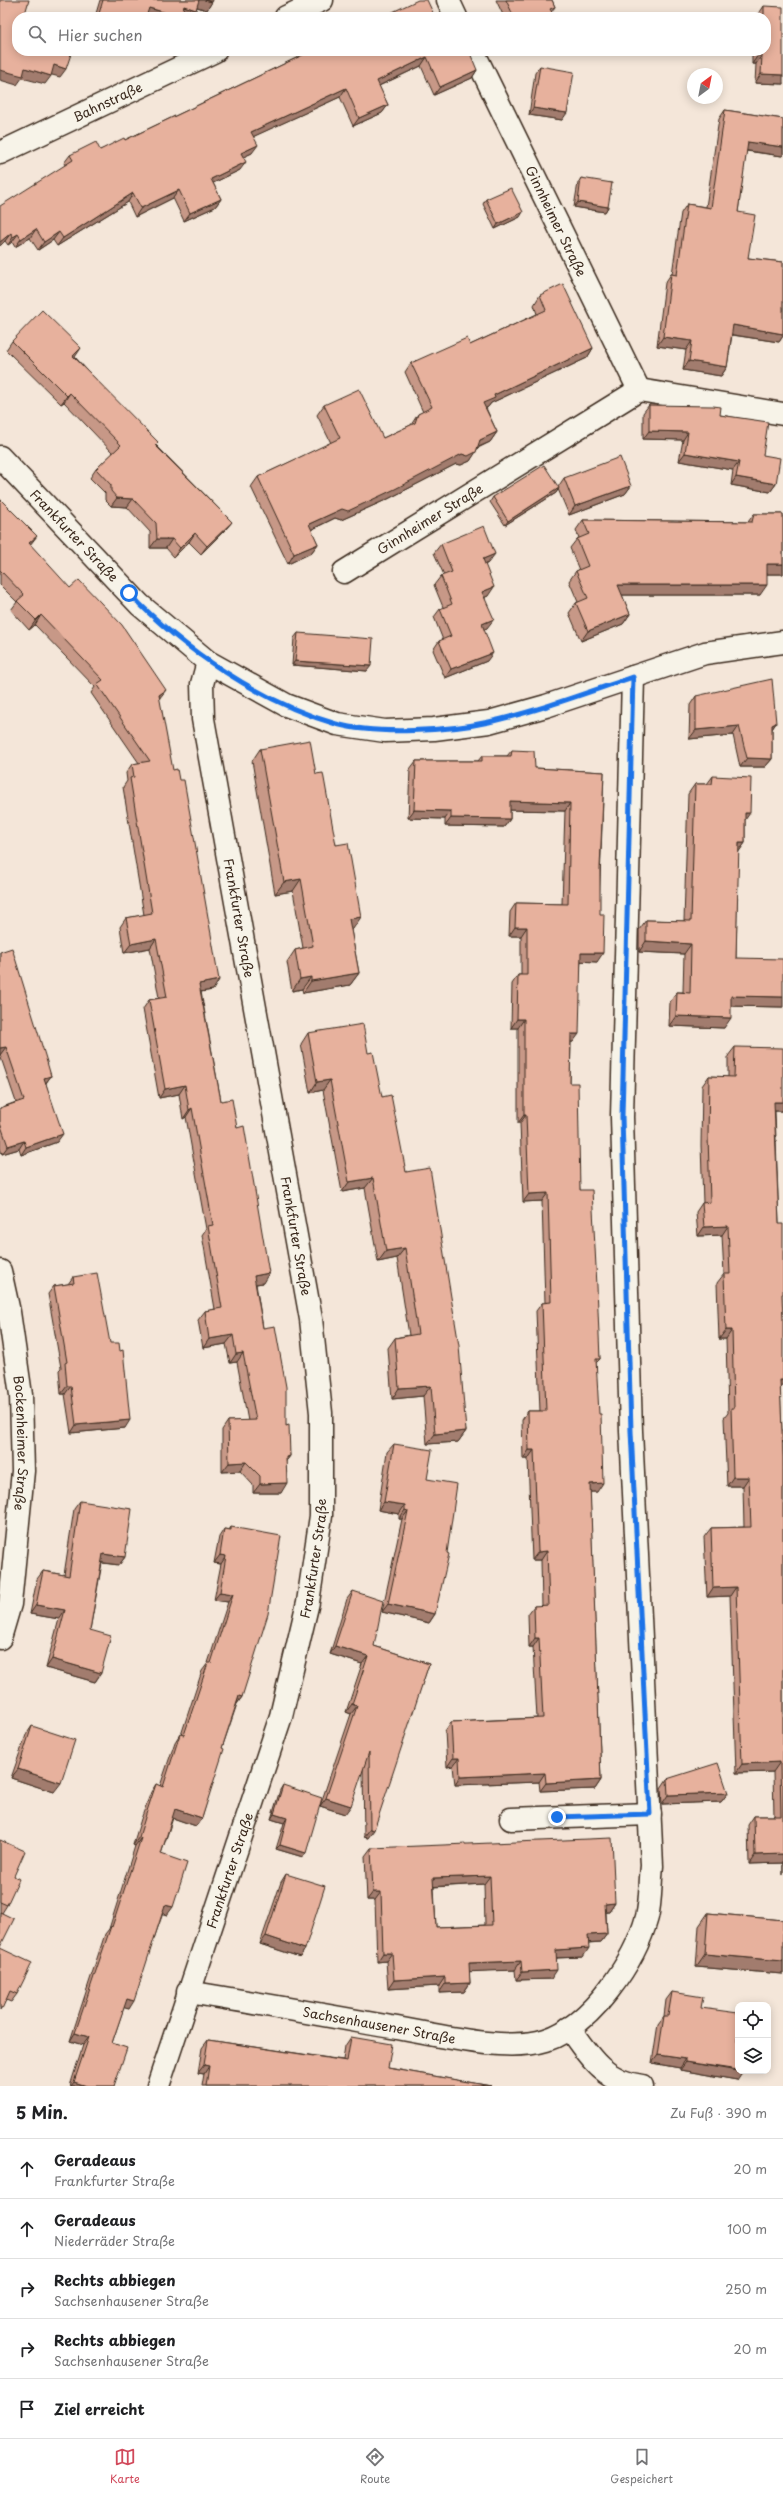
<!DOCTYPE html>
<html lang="de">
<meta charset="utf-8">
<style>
body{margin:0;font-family:"Playpen Sans",sans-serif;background:#f6f6f6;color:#202124}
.controls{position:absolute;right:12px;bottom:12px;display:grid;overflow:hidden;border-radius:8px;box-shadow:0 2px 10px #0003}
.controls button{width:36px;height:36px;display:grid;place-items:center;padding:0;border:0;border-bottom:1px solid #e0e0e0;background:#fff;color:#202124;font:20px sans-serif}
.compass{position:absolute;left:687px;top:68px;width:36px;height:36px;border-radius:50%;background:#fff;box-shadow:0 2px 10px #0003;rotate:32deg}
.stop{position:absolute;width:12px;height:12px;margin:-9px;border:3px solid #1a73e8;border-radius:50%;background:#fff}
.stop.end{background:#1a73e8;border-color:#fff;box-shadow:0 1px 4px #0008}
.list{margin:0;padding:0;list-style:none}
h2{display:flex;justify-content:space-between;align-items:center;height:52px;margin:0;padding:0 16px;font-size:17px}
h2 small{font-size:13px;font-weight:400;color:#757577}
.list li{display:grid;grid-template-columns:26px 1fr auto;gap:12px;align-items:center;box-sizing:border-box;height:60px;padding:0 16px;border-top:1px solid #e0e0e0}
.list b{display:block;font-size:15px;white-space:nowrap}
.list p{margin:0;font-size:13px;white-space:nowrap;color:#757577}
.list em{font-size:13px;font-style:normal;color:#757577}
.icon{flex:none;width:22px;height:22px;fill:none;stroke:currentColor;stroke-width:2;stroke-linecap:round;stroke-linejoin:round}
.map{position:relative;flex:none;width:783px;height:2086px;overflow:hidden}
.search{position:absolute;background:#fff;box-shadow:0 2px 10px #0003;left:12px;right:12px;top:12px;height:44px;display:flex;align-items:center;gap:10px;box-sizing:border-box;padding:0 14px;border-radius:16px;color:#757577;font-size:15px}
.sheet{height:352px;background:#fff}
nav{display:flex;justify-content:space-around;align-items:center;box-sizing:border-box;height:56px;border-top:1px solid #e0e0e0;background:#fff;font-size:11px;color:#757577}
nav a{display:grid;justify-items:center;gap:2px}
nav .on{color:#d1495b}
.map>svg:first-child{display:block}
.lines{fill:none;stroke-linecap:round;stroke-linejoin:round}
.minor-casing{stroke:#3b2a1e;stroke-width:25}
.minor{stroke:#f7f3e8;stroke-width:22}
.wall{fill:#c79887;stroke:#3b2a1e;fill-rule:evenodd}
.shaded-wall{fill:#a27c6e;stroke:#3b2a1e}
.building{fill:#e7b19d;stroke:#3b2a1e;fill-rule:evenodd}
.route{stroke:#1a73e8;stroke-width:5}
.labels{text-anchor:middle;stroke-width:4;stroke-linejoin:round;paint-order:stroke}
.street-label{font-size:13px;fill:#3b2a1e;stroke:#f7f3e8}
</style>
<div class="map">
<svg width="783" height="2086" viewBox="0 0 783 2086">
<rect width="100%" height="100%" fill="#f4e6d9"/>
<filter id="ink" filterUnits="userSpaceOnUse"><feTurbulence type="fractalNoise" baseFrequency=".025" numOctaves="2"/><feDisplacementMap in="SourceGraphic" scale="8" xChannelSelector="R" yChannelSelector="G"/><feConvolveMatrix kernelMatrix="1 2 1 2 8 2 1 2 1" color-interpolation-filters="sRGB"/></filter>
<g filter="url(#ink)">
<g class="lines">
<defs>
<g id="minor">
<polyline points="448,0 456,17"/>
<polyline points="286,17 322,0"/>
<path id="s1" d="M0 153 215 51"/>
<polyline points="639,390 783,414"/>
<path id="s2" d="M0 457 140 605 208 662 286 705 337 724 385 731 434 729 489 722 546 706 705 653 783 642"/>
<path id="s3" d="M344 572 639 390 473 51"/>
<path id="s4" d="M0 1271 9 1312 21 1395 23 1471 10 1604 0 1638"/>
<polyline points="511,1819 650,1814"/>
<path id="s5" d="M188 1992C256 2003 323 2015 391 2027 434 2034 505 2053 546 2040 592 2025 635 1961 647 1917 651 1901 650 1882 652 1866L631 1431 622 1117 633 677"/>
<path d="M569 2028C590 2058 604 2081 642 2086"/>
<path id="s6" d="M158 2086 281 1716 308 1602 321 1516V1413L311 1319 203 719 202 684 208 662"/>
</g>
</defs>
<use href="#minor" class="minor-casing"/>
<use href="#minor" class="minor"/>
</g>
<g class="wall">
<polygon points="100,0 213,0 207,10 197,7 191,17 181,14 180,17 95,17"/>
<polygon points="496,0 552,0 555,7 551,12 553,14 551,17 504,17"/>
<polygon points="764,6 783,84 755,83 756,64 752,64 752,51 766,51 766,17 758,17 758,15"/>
<polygon points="311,51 455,51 477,70 472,78 434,95 421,66 379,86 388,105 382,113 353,126 340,97 254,136 252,153 243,157 240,170 213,183 221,199 215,207 184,221 173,198 135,217 128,202 57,246 53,240 38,250 30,238 15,247 12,242 8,245 5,241 0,246 65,165 64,163 70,155 100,150 125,140"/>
<polygon points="540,66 562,120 529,115 535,73"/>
<polygon points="725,110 783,119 783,155 782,156 746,151 738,212 748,258 783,262 783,336 779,342 732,335 727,367 721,376 683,370 686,350 657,346 665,283 671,274 672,274 681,213 687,204 706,207 719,119"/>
<polygon points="581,178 608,207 605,212 574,207 578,183"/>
<polygon points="486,199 520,217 495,229 483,204"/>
<polygon points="540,295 593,348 587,358 491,403 488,407 486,408 497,432 490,442 478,448 470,461 461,465 456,464 388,499 341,520 335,518 311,530 318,544 311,553 288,564 251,487 258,477 331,443 317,415 324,405 383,438 411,425 418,414 423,412 405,372 411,363 470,345 537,314 534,305"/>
<polygon points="12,341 75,357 156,445 232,522 225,530 201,554 189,542 174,557 166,548 150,548 150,532 127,507 111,506 105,500 105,493 90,478 96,469 113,453 64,402 61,404 6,350"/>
<polygon points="649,405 720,415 763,455 776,484 770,492 731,485 733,470 679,461 683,440 643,439 643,413"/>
<polygon points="564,478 631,486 625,494 569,515 558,489 556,493 505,525 490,502 493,497 558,487"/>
<polygon points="0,499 30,545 159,699 213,990 201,992 221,1101 263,1283 256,1284 263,1328 286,1426 290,1456 286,1461 281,1493 253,1493 253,1485 240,1471 222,1472 222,1430 228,1421 248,1421 237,1362 230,1363 226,1344 203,1348 198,1320 205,1311 215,1309 202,1235 206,1229 186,1117 183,1119 179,1094 159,1098 143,1009 149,1000 159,998 150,948 124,953 120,927 126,918 144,915 123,787 127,781 126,773 132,764 139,763 91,693 95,687 35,625 29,630 11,610 17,602 0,585"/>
<polygon points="754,514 783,514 783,574 767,574 760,595 622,595 630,614 623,624 581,641 569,613 576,603 578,602 569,581 576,571 579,570 570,548 577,539 579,538 576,530 583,520 748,522"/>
<polygon points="441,544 488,563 485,565 488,596 485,597 487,628 484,629 487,661 445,678 433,650 439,641 443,640 434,617 440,609 443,607 434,585 441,576 444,575 434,553"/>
<polygon points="298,633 367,671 292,665 294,638"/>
<polygon points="696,696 776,723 772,729 772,759 765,767 740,767 733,735 689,739 690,705"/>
<polygon points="260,749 316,774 336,845 353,929 351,930 359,973 350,985 303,993 302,989 292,991 287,962 295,950 303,948 293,891 275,894 252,761"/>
<polygon points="512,750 535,768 604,772 597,962 581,961 573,1042 571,1042 570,1083 580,1190 600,1359 596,1363 597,1492 590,1492 601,1780 595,1789 540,1791 539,1782 455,1785 453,1766 447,1767 445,1731 451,1722 537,1718 533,1647 529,1647 528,1614 534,1606 542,1606 541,1560 532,1560 528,1459 523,1459 522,1420 528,1411 540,1411 536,1311 542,1303 545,1303 542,1201 523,1202 520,1123 518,1123 518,1028 511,1028 512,984 518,975 521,975 521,936 509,936 510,912 516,903 562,904 565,811 510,810 510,819 504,827 445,826 445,819 408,818 410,769 416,761 478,761 482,756 507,756"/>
<polygon points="713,776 745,821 745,843 738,852 736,958 783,1007 731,1006 724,1028 669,1026 670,1002 677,992 683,992 684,954 639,952 639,930 646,920 684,921 688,794 695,784 707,784"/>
<polygon points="0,952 51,1076 46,1083 57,1142 21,1155 19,1149 2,1154 0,1148 0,1108 16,1102 0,1055"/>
<polygon points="308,1033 368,1053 406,1172 466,1431 458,1442 427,1444 423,1396 392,1399 388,1348 395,1338 409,1335 397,1258 378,1262 365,1188 342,1192 323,1090 310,1093 301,1044"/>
<polygon points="735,1047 782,1111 775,1111 779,1224 782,1299 780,1386 783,1457 783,1875 783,1863 749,1864 748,1825 754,1816 774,1816 773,1772 736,1773 730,1596 707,1597 704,1537 711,1528 744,1527 743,1486 727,1486 724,1418 728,1413 726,1339 719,1339 717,1283 724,1274 722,1235 698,1236 696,1212 702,1203 703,1203 701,1145 702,1086 709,1076 728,1077 728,1056"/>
<polygon points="73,1277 125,1428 71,1433 65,1394 61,1394 59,1370 61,1368 48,1294 54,1286 68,1284"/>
<polygon points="394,1444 427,1479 447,1553 435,1614 429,1623 382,1612 402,1519 399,1519 399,1514 378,1510 387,1452"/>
<polygon points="80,1501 125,1557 119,1565 102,1563 90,1630 101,1673 95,1682 46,1668 59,1619 30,1614 37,1579 43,1571 64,1575 74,1509"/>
<polygon points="231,1527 242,1697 237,1704 222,1748 202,1818 196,1826 173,1818 161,1854 167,1915 163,1913 129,2009 124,2007 112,2043 114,2086 70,2086 83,2045 70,2041 105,1934 109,1929 135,1846 133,1845 141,1819 151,1792 156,1784 160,1786 175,1742 180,1734 181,1735 202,1671 208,1663 228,1602 214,1600 221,1564 214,1563 219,1537 224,1529 229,1530"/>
<polygon points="353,1591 374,1646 429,1664 368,1838 364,1837 363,1769 345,1814 320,1806 351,1714 346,1712 362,1664 330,1654 347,1599"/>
<polygon points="32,1726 54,1792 11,1778 26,1735"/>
<polygon points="667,1779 728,1793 721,1802 662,1804 661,1788"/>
<polygon points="283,1785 303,1857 276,1849 284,1823 271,1819 280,1790"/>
<polygon points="0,1840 14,1876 7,1905 2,1913 0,1947"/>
<path d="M371 1848 615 1903 609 1912H606L607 1934 601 1942 589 1943 583 1957 557 1958 551 1979 516 1980 515 1970 469 1971 470 1983 464 1992 439 1993V1986L388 1989 386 1961 377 1962 375 1900H367L365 1856ZM484 1884 485 1925 436 1927 434 1887Z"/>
<polygon points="286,1874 305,1949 300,1957 260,1944 281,1882"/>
<polygon points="708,1913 783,1920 783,1974 696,1967 699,1926"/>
<polygon points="0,1948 17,1994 11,2002 6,2000 0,2011"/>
<polygon points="672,1992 701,2008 737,2080 680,2070 680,2068 652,2063 658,2024 664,2016 666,2000"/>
<polygon points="351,2037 388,2068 491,2086 202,2086 204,2074 198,2073 202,2048 208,2040 343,2060 345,2046"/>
</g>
<g class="shaded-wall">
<polygon points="198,0 205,0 212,2 207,10 194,6"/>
<polygon points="184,6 196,10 191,17 178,13"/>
<polygon points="149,8 181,17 147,17 143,16"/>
<polygon points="758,55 762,55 756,64 752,64"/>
<polygon points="427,57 421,66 372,89 377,81"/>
<polygon points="54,65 66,69 60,77 48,74"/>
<polygon points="25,68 51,76 45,84 22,78 17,85 0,80 0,70"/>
<polygon points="477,70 472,78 434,95 440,87"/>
<polygon points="761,74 783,75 783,84 755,83"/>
<polygon points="346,88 340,97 246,140 251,132"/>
<polygon points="388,105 382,113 353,126 359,118"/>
<polygon points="533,108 567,113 562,120 529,115"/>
<polygon points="748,142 783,147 783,155 782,156 742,150"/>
<polygon points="258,145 252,153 235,161 241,153"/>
<polygon points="246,162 240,170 205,187 211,179"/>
<polygon points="179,190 173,198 135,217 141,208"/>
<polygon points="133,193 128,202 57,246 63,238"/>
<polygon points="221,199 215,207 184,221 190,213"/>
<polygon points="578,202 608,207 605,212 574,207"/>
<polygon points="523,212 520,217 495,229 498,224"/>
<polygon points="36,229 30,238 15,247 21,239"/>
<polygon points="59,232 53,240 38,250 44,242"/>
<polygon points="11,233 5,241 0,246 0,242"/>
<polygon points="18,234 12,242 8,245 13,237"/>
<polygon points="733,325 783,334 783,336 779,342 727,334"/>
<polygon points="663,337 692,341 686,350 657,346"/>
<polygon points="81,348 75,357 67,365 73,356"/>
<polygon points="593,348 587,358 491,403 488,407 477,413 483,403 494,395"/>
<polygon points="689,361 727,367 721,376 683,370"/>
<polygon points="70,393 64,402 61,404 67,396"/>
<polygon points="649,431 688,432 683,440 643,439"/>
<polygon points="497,432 490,442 474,449 480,440"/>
<polygon points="476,452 470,461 461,465 456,464 388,499 341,520 335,518 302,534 309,524 462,454"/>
<polygon points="685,453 739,462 733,470 679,461"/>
<polygon points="736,477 776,484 770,492 731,485"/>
<polygon points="631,486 625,494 569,515 575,506"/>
<polygon points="559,488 556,493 505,525 508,521"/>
<polygon points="117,498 133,499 127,507 111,506"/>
<polygon points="232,522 225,530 201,554 207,546"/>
<polygon points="195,533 189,542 174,557 180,548"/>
<polygon points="37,536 30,545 29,543"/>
<polygon points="157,539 172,539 166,548 150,548"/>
<polygon points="318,544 311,553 288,564 294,554"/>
<polygon points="495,554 488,563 476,568 483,559"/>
<polygon points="767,564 783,564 783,574 760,574"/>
<polygon points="618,585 767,585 760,595 611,595"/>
<polygon points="494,587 488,596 476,601 482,592"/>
<polygon points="630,614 623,624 581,641 588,631"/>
<polygon points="41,615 35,625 29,630 36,620"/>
<polygon points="494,619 487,628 476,633 482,624"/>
<polygon points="493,653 487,661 445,678 451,669"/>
<polygon points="295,661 371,666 367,671 292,665"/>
<polygon points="166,690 159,699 159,695"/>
<polygon points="776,723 770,732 772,725"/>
<polygon points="739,726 733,735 689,739 696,730"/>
<polygon points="747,758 772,759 765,767 740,767"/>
<polygon points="510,801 570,803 565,811 505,810"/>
<polygon points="414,810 451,811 445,819 408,818"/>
<polygon points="745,813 750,813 743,823"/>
<polygon points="451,818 510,819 504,827 445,826"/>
<polygon points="739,843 745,843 738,853"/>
<polygon points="301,879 293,891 275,894 284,882"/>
<polygon points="361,917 353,929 341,931 349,919"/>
<polygon points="515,927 527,927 521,936 509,936"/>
<polygon points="156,939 150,948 124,953 131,944"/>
<polygon points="646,941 691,944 684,954 639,952"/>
<polygon points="581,953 603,953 597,962 575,961"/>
<polygon points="359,973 350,985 303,993 311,981"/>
<polygon points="311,977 302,989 292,991 300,979"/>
<polygon points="219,980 213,990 193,993 199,984"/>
<polygon points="731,996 783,997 783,1007 724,1006"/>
<polygon points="676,1016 731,1018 724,1028 669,1026"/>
<polygon points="517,1019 524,1019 518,1028 511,1028"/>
<polygon points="571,1034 579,1034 573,1042 565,1042"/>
<polygon points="6,1047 0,1055 0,1048"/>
<polygon points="51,1076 45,1084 44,1078"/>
<polygon points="330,1080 323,1090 310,1093 317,1082"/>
<polygon points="185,1085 179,1094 159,1098 165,1089"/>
<polygon points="774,1102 783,1102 783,1110 782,1111 768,1111"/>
<polygon points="192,1108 186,1117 183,1119 189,1110"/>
<polygon points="524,1115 526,1115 520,1123 518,1123"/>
<polygon points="63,1134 57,1142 21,1155 26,1147"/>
<polygon points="24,1141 19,1149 2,1154 8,1146"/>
<polygon points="373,1178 365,1188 342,1192 349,1182"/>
<polygon points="548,1193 542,1201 523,1202 529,1194"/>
<polygon points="728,1226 722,1235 698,1236 704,1227"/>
<polygon points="405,1248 397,1258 378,1262 386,1251"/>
<polygon points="269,1273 263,1283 248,1285 254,1276"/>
<polygon points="726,1330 732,1330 726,1339 719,1339"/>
<polygon points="233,1335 226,1344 203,1348 209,1339"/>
<polygon points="243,1353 237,1362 230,1363 236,1354"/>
<polygon points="780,1380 783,1380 783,1383 779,1389"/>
<polygon points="67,1386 71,1386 65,1394 61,1394"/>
<polygon points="431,1386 423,1396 392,1399 399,1388"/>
<polygon points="130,1420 125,1428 71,1433 76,1425"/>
<polygon points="466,1431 458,1442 427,1444 435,1434"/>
<polygon points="529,1450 534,1450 528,1459 523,1459"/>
<polygon points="290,1456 283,1465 286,1457"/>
<polygon points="246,1462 240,1471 222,1472 229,1463"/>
<polygon points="733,1477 749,1477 743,1486 727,1486"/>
<polygon points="287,1483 281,1493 253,1493 260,1484"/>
<polygon points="603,1483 597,1492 584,1492 590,1484"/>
<polygon points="384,1502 405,1505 399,1514 378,1510"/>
<polygon points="405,1510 408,1511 402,1519 399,1519"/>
<polygon points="547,1551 541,1560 532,1560 538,1552"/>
<polygon points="103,1554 125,1557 119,1565 97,1562"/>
<polygon points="220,1555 226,1556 221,1564 214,1563"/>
<polygon points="736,1587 730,1596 707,1597 713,1588"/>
<polygon points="220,1592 233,1594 228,1602 214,1600"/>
<polygon points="388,1604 435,1614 429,1623 382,1612"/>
<polygon points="36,1605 65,1610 59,1619 30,1614"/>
<polygon points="535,1638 539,1638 533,1647 529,1647"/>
<polygon points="335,1646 368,1656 362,1664 330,1654"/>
<polygon points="52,1659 101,1673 95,1682 46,1668"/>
<polygon points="239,1696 242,1697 236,1705"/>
<polygon points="352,1704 357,1706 351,1714 346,1712"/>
<polygon points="453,1758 459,1758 453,1766 447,1767"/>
<polygon points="780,1762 773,1772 736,1773 742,1764"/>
<polygon points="18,1769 61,1783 54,1792 11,1778"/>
<polygon points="545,1773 539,1782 455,1785 460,1777"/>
<polygon points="601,1780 595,1789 540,1791 546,1783"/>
<polygon points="728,1793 721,1802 662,1804 668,1795"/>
<polygon points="326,1798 351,1806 345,1814 320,1806"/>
<polygon points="175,1809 202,1818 196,1826 170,1817"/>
<polygon points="274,1814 287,1818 284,1823 271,1819"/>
<polygon points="370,1829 374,1830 368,1838 364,1837"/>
<polygon points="139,1837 141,1838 135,1846 133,1845"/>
<polygon points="280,1845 306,1853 303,1857 276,1849"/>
<polygon points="783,1854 783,1863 749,1864 755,1855"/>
<polygon points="490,1876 484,1884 427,1887 433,1878"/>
<polygon points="373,1892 381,1892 375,1900 367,1900"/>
<polygon points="615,1903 609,1912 599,1912 605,1904"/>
<polygon points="165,1905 173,1907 167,1915 160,1913"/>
<polygon points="607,1934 601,1942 582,1943 588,1935"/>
<polygon points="266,1936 305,1949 300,1957 260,1944"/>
<polygon points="589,1948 583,1957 550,1958 556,1950"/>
<polygon points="383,1953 392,1953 386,1961 377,1962"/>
<polygon points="705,1954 783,1961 783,1974 696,1967"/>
<polygon points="521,1961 515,1970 463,1972 469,1963"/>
<polygon points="557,1970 551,1979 516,1980 522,1972"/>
<polygon points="445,1977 439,1986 388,1989 394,1980"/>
<polygon points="470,1983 464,1992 439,1993 445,1984"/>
<polygon points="127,1999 134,2001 129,2009 121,2007"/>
<polygon points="75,2033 89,2037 83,2045 70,2041"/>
<polygon points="658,2055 686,2059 680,2068 652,2063"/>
<polygon points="686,2062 738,2071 743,2071 737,2080 680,2070"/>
<polygon points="204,2065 209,2066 204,2074 198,2073"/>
<polygon points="74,2082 87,2086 71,2086"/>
</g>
<g class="building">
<polygon points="0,0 29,0 24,17 17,17 17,51 72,51 66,69 54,65 51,76 25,68 23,76 0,70"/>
<polygon points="103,0 199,0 196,10 184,6 181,17 149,8 146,17 98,17"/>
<polygon points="205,0 213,0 212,2"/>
<polygon points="418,0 427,0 435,17 382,17"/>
<polygon points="506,0 552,0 555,7 550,9 553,14 546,17 514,17"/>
<polygon points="764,6 783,7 783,75 761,74 762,55 758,55 758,51 766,51 766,17 764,17"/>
<polygon points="311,51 455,51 470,53 477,70 440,87 427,57 377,81 388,105 359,118 346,88 251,132 258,145 241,153 246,162 211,179 221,199 190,213 179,190 141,208 133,193 63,238 59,232 44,242 36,229 21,239 18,234 13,237 11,233 0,242 0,206 73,160 70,155 96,142 100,150 124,138 125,140"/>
<polygon points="540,66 574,72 567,113 533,108"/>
<polygon points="725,110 783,119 783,147 748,142 738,212 755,215 748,258 783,262 783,334 733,325 727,367 689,361 692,341 663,337 671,274 677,275 687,204 711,208"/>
<polygon points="581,178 612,183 608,207 578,202"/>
<polygon points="511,188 523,212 498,224 486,199"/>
<polygon points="563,284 593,348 494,395 495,398 483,403 497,432 480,440 476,452 468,456 462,454 395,489 348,511 342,509 309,524 318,544 294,554 258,477 340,438 324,405 359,389 383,438 415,423 418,414 432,407 411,363 467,338 470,345 546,310 540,295"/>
<polygon points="42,310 81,348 73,356 158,442 155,445 232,522 207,546 195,533 180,548 172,539 157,539 156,523 133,499 117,498 111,491 111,485 96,469 121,445 70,393 67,396 12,341"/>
<polygon points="649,405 713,406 721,407 720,415 768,422 763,455 780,458 776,484 736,477 739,462 685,453 688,432 649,431"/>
<polygon points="620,457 631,486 575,506 564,478"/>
<polygon points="544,465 559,488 508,521 493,497"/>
<polygon points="0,499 37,536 29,543 70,588 79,580 122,625 166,690 159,695 173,770 177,769 179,780 184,780 219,980 199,984 221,1101 232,1099 237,1128 244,1126 269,1273 254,1276 263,1328 275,1326 286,1387 286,1426 289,1425 290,1456 286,1457 287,1483 260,1484 260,1476 246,1462 229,1463 228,1421 256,1420 243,1353 236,1354 233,1335 209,1339 205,1311 222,1308 208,1226 213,1225 192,1108 189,1110 185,1085 165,1089 149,1000 167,997 156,939 131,944 126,918 152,913 130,778 134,777 132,764 150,761 97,684 103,680 41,615 36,620 17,601 24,595 0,570"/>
<polygon points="754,514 783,514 783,564 767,564 767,585 618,585 630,614 588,631 576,603 588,598 576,571 588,566 577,539 589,534 583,520 752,522"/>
<polygon points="484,526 495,554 483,559 494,587 482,592 494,619 482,624 493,653 451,669 439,641 451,636 440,609 452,604 441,576 452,572 441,544"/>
<polygon points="298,633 373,639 371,666 295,661"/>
<polygon points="772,679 776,723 772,725 772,759 747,758 739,726 696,730 696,696"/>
<polygon points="310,740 316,774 323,773 336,845 348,843 361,917 349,919 359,973 311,981 311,977 300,979 295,950 313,946 301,879 284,882 260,749"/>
<polygon points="512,750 534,751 535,768 604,772 600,869 600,914 604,914 603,953 581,953 579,1034 571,1034 570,1083 578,1083 580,1190 592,1190 597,1286 600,1359 596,1359 599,1414 601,1414 603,1483 590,1484 601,1780 546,1783 545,1773 460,1777 459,1758 453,1758 451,1722 543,1718 539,1638 535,1638 534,1606 549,1605 547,1551 538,1552 534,1450 529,1450 528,1411 546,1411 542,1303 551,1302 548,1193 529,1194 526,1115 524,1115 524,1019 517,1019 518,975 527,975 527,927 515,927 516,903 568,904 570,803 510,801 510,819 451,818 451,811 414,810 416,761 482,761 482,756 511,756"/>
<polygon points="713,776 751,778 750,813 745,813 745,843 739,843 736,958 783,959 783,997 731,996 731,1018 676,1016 677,992 690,993 691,944 646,941 646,920 691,921 695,784 712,784"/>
<polygon points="12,948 47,1062 51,1076 44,1078 63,1134 26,1147 24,1141 8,1146 0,1123 0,1108 24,1100 6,1047 0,1048 0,952"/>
<polygon points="363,1024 368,1053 373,1052 382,1097 391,1095 406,1172 430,1168 459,1346 466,1431 435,1434 431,1386 399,1388 395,1338 418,1334 405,1248 386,1251 373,1178 349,1182 330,1080 317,1082 308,1033"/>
<polygon points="735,1047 783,1048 783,1102 774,1102 779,1224 783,1224 783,1294 782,1294 783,1320 783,1380 780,1380 783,1457 783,1854 755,1855 754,1816 781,1816 780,1762 742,1764 736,1587 713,1588 711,1528 751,1527 749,1477 733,1477 731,1408 734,1408 732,1330 726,1330 724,1274 730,1274 728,1226 704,1227 702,1203 710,1202 708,1136 709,1076 734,1077"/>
<polygon points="97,1273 110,1343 119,1343 120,1351 123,1350 130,1420 76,1425 71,1386 67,1386 65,1363 67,1362 54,1286 74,1283 73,1277"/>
<polygon points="394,1444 432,1450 427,1479 457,1484 447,1553 449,1554 435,1614 388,1604 408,1511 405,1510 405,1505 384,1502"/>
<polygon points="80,1501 132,1509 125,1557 103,1554 90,1630 111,1636 101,1673 52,1659 65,1610 36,1605 43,1571 69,1576"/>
<polygon points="231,1527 281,1536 268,1614 242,1697 239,1696 222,1748 224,1749 202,1818 175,1809 161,1854 187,1863 173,1907 165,1905 134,2001 127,1999 112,2043 127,2048 114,2086 87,2086 74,2082 89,2037 75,2033 111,1926 112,1927 141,1838 139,1837 147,1811 156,1784 163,1787 180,1734 184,1735 208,1663 211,1663 233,1594 220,1592 226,1556 220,1555 224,1529 231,1530"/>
<polygon points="353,1591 383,1601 374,1646 429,1664 374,1830 370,1829 369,1752 351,1806 326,1798 357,1706 352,1704 368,1656 335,1646"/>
<polygon points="32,1726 75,1740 61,1783 18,1769"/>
<polygon points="718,1763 728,1793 668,1795 667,1779"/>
<polygon points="283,1785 322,1798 306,1853 280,1845 287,1818 274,1814"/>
<path d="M612 1838 615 1903 605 1904 607 1934 588 1935 589 1948 556 1950 557 1970 522 1972 521 1961 469 1963 470 1983 445 1984V1977L394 1980 392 1953H383L381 1892H373L371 1848ZM490 1876 492 1925 436 1927 433 1878Z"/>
<polygon points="0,1840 25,1851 14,1876 19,1879 7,1905 0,1902"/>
<polygon points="286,1874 325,1886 305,1949 266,1936"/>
<polygon points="0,1912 14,1919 0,1947"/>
<polygon points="708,1913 783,1920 783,1961 705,1954"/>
<polygon points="0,1948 32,1963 17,1994 10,1991 2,2009 0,2008"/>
<polygon points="672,1992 703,1997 701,2008 738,2013 738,2070 686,2062 686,2059 658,2055 664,2016 668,2016"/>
<polygon points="351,2037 392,2044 388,2068 491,2086 206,2086 209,2066 204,2065 208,2040 347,2061"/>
</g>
</g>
<g class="lines" filter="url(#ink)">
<path class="route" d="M129 593C182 649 262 703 336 724 376 735 449 731 489 722 538 711 586 693 633 677L622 1117 631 1431 650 1814 557 1817"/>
</g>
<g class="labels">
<g class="street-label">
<text dy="5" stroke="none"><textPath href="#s1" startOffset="119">Bahnstraße</textPath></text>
<text transform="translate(556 221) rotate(64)" y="5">Ginnheimer Straße</text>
<text dy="5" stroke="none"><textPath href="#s3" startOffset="101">Ginnheimer Straße</textPath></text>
<text dy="5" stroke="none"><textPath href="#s2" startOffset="108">Frankfurter Straße</textPath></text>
<text transform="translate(239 918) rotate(80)" y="5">Frankfurter Straße</text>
<text transform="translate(296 1236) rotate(80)" y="5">Frankfurter Straße</text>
<text dy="5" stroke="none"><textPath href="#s4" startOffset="174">Bockenheimer Straße</textPath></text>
<text dy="5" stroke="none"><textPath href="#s6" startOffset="551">Frankfurter Straße</textPath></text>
<text dy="5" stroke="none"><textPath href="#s6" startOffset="227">Frankfurter Straße</textPath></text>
<text dy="5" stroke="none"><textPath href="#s5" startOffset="194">Sachsenhausener Straße</textPath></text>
</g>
</g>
</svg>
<div class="controls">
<button><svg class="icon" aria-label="locate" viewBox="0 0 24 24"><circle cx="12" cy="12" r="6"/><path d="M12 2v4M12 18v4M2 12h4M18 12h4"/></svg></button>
<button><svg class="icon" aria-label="layers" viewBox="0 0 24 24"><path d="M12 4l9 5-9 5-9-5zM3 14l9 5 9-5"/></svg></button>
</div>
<svg class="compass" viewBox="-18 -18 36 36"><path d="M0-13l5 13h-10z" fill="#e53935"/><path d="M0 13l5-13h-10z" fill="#757577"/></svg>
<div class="stop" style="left:129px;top:593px"></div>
<div class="stop end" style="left:557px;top:1817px"></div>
<div class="search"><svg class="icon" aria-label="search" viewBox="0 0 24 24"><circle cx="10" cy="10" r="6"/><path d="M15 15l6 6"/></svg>Hier suchen</div>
</div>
<section class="sheet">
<h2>5 Min.<small>Zu Fuß · 390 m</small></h2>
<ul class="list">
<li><svg class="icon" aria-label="ahead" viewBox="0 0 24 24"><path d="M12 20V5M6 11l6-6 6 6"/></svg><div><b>Geradeaus</b><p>Frankfurter Straße</p></div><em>20 m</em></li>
<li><svg class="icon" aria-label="ahead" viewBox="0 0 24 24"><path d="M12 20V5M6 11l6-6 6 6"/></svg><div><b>Geradeaus</b><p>Niederräder Straße</p></div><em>100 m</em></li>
<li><svg class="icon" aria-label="right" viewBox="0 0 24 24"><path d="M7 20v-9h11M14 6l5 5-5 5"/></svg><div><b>Rechts abbiegen</b><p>Sachsenhausener Straße</p></div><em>250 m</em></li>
<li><svg class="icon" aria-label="right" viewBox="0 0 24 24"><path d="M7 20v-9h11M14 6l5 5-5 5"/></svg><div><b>Rechts abbiegen</b><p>Sachsenhausener Straße</p></div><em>20 m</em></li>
<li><svg class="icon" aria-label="arrive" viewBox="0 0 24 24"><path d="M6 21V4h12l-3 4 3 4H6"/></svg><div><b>Ziel erreicht</b></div></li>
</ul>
</section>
<nav>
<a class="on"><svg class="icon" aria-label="map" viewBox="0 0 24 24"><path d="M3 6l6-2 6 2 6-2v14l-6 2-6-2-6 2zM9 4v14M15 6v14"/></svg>Karte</a>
<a><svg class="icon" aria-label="directions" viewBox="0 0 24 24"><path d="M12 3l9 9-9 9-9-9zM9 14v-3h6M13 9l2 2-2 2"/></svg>Route</a>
<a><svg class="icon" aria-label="saved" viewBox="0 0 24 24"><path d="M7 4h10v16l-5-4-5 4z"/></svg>Gespeichert</a>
</nav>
